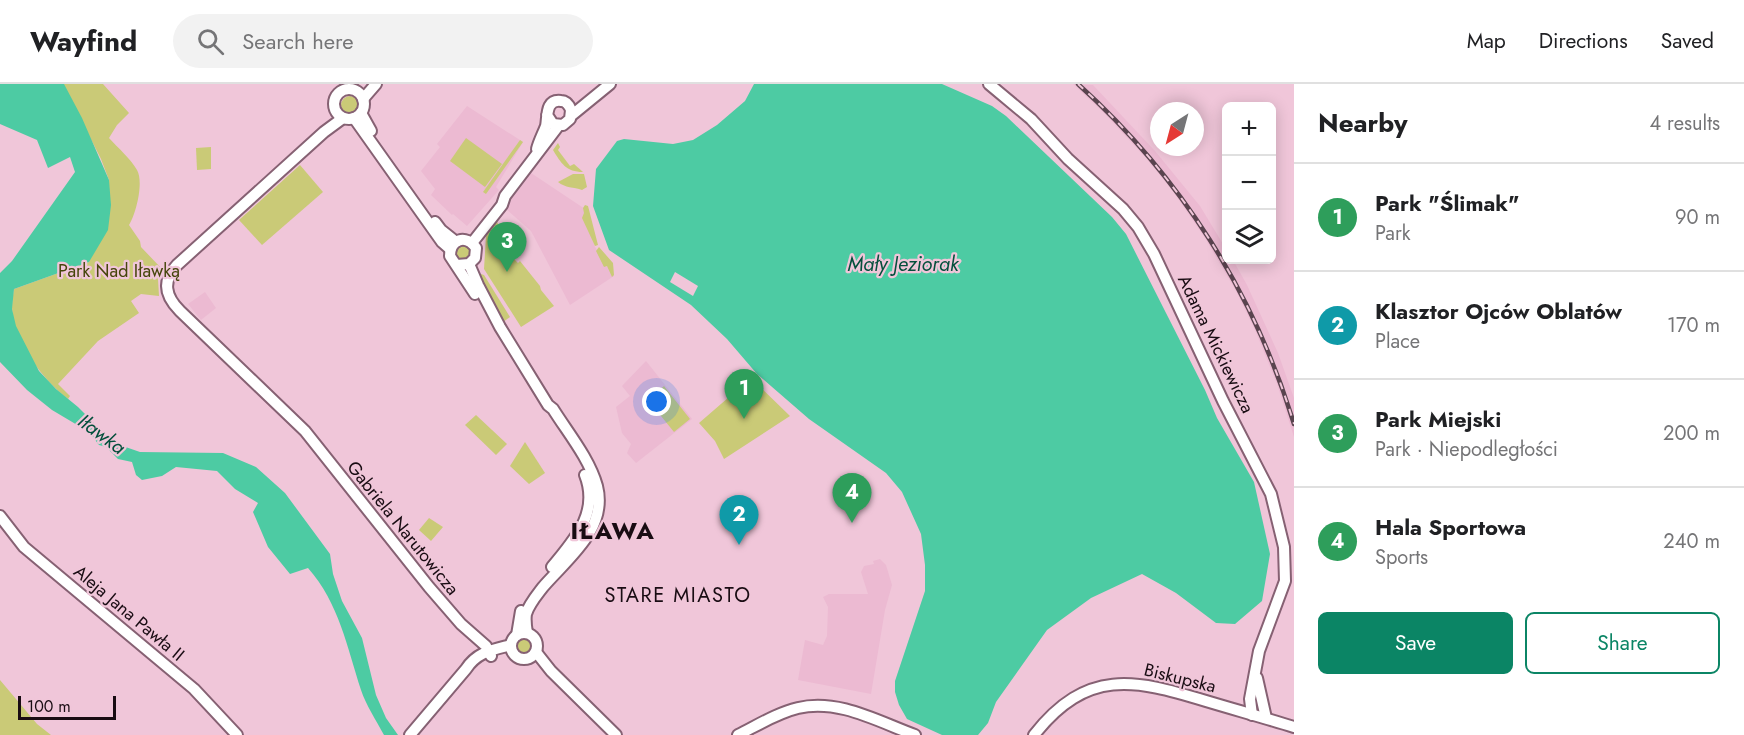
<!DOCTYPE html>
<meta charset="utf-8">
<style>
body{margin:0;font-family:Jost,sans-serif;background:#f2f2f2;color:#202124}
.controls{position:absolute;right:18px;top:18px;display:grid;overflow:hidden;border-radius:9px;box-shadow:0 3px 15px #0003}
.controls button{width:54px;height:54px;display:grid;place-items:center;padding:0;border:0;border-bottom:2px solid #e0e0e0;background:#fff;color:#202124;font:30px sans-serif}
.compass{position:absolute;left:1150px;top:18px;width:54px;height:54px;border-radius:50%;background:#fff;box-shadow:0 3px 15px #0003;rotate:216deg}
.scale{position:absolute;left:18px;bottom:15px;width:98px;box-sizing:border-box;padding-left:6px;border:3px solid #190c13;border-top:0;font-size:16px;line-height:21px;white-space:nowrap;color:#190c13;-webkit-text-stroke:4px #f0c6d9;paint-order:stroke}
.you{position:absolute;left:657px;top:318px;width:21px;height:21px;margin:-15px;border:4px solid #fff;border-radius:50%;background:#1a73e8;box-shadow:0 0 0 9px #1a73e833}
.badge{display:grid;place-items:center;width:39px;height:39px;border-radius:50%;background:#0b8565;color:#fff;font-size:20px;font-weight:700}
.pin{position:absolute;translate:-50% -50px;filter:drop-shadow(0 2px 3px #0008)}
.pin::after{content:'';position:absolute;top:32px;width:21px;height:18px;background:inherit;clip-path:polygon(0 0,100% 0,50% 100%)}
.list{margin:0;padding:0;list-style:none}
h2{display:flex;justify-content:space-between;align-items:center;height:78px;margin:0;padding:0 24px;font-size:26px}
h2 small{font-size:20px;font-weight:400;color:#757577}
.list li{display:grid;grid-template-columns:39px 1fr auto;gap:18px;align-items:center;box-sizing:border-box;height:108px;padding:0 24px;border-top:2px solid #e0e0e0}
.list b{display:block;font-size:22px;white-space:nowrap}
.list p{margin:0;font-size:20px;white-space:nowrap;color:#757577}
.list em{font-size:20px;font-style:normal;color:#757577}
.actions{display:flex;gap:12px;padding:18px 24px}
.actions a{flex:1;padding:14px 0;border:2px solid #0b8565;border-radius:9px;text-align:center;font-size:21px;color:#0b8565}
.actions .main{background:#0b8565;color:#fff}
.icon{flex:none;width:33px;height:33px;fill:none;stroke:currentColor;stroke-width:2;stroke-linecap:round;stroke-linejoin:round}
.map{position:relative;flex:none;width:1294px;height:651px;overflow:hidden}
header{display:flex;align-items:center;gap:36px;box-sizing:border-box;height:84px;padding:0 30px;background:#fff;border-bottom:2px solid #e0e0e0}
header strong{font-size:28px}
nav{display:flex;gap:33px;margin-inline-start:auto;font-size:21px}
.search{width:420px;height:54px;background:#f2f2f2;display:flex;align-items:center;gap:15px;box-sizing:border-box;padding:0 21px;border-radius:33px;color:#757577;font-size:22px}
main{display:flex}
aside{flex:1;background:#fff}
.map>svg:first-child{display:block}
.built{fill:#ecbad2}
.green{fill:#caca77}
.water{fill:#4dcba3}
.pier{fill:#f0c6d9}
.lines{fill:none;stroke-linecap:round;stroke-linejoin:round}
.secondary-casing{stroke:#866173;stroke-width:14}
.primary-casing{stroke:#866173;stroke-width:14}
.secondary{stroke:#fff;stroke-width:10}
.primary{stroke:#fff;stroke-width:10}
.rail-casing{stroke:#5a444f;stroke-width:4.5}
.rail{stroke:#f0c6d9;stroke-width:2;stroke-dasharray:7;stroke-linecap:butt}
.labels{text-anchor:middle;stroke-width:4.5;stroke-linejoin:round;paint-order:stroke}
.park-label{font-size:18px;fill:#46450b;stroke:#f0c6d9}
.street-label{font-size:18px;fill:#190c13;stroke:#f0c6d9}
.water-label{font-size:20px;font-style:italic;fill:#044f3c;stroke:#f0c6d9}
.neighbourhood-label{font-size:20px;letter-spacing:1.5px;fill:#190c13;stroke:#f0c6d9}
.district-label{font-size:24px;font-weight:bold;letter-spacing:1.5px;fill:#190c13;stroke:#f0c6d9}
</style>
<header>
<strong>Wayfind</strong>
<div class="search"><svg class="icon" aria-label="search" viewBox="0 0 24 24"><circle cx="10" cy="10" r="6"/><path d="M15 15l6 6"/></svg>Search here</div>
<nav><a>Map</a><a>Directions</a><a>Saved</a></nav>
</header>
<main>
<div class="map">
<svg width="1294" height="651" viewBox="0 0 1294 651">
<rect width="100%" height="100%" fill="#f0c6d9"/>
<g class="built">
<polygon points="1073,0 1093,1 1155,67 1200,122 1226,165 1226,176 1233,176 1247,201 1278,269 1294,314 1294,353 1277,300 1255,246 1236,207 1205,154 1172,106 1145,73 1105,30"/>
<polygon points="467,22 523,58 496,103 499,106 467,142 453,130 452,131 431,111 435,105 421,87 440,63 437,60"/>
<polygon points="531,89 585,125 595,163 614,192 570,221 531,147 505,124"/>
<polygon points="205,208 216,224 201,236 188,220"/>
<polygon points="646,277 692,335 636,379 627,369 631,360 622,349 616,323 630,312 622,302"/>
<polygon points="880,475 886,481 892,501 885,526 871,610 798,596 805,556 823,561 827,552 828,523 823,513 829,510 868,510 861,488 864,482 874,480 873,477"/>
</g>
<g class="green">
<path d="M63 0H103L129 29 117 41 109 54C118 64 131 75 137 86 144 98 136 130 129 141L140 157 141 163 162 185 158 195 159 212 141 210 131 217 139 229 98 257 58 300 70 312 68 315C43 296 13 257 12 224 12 217 13 211 14 205L89 178 109 96 101 75Z"/>
<circle cx="350" cy="21" r="9"/>
<polygon points="466,54 502,80 485,103 450,77"/>
<polygon points="520,56 523,58 486,110 483,108"/>
<path d="M558 59 560 63 558 66 570 82 574 80 583 88C566 88 561 79 553 66Z"/>
<polygon points="211,63 211,85 197,86 196,64"/>
<polygon points="300,81 323,108 262,161 239,136"/>
<path d="M573 90H584L587 103 582 106C574 103 565 104 558 98Z"/>
<polygon points="585,121 588,122 598,161 595,162 582,134 584,129 583,124"/>
<polygon points="497,137 506,167 518,179 520,177 540,202 541,206 554,222 521,243 484,185 486,152"/>
<circle cx="463" cy="169" r="8"/>
<polygon points="599,163 613,179 614,191 612,193 607,182 604,183 596,167"/>
<polygon points="481,190 484,191 510,233 503,238 476,193"/>
<polygon points="751,294 790,332 724,375 715,357 699,339"/>
<polygon points="664,302 690,335 674,348 648,316"/>
<polygon points="476,331 507,360 496,371 465,341"/>
<polygon points="525,358 545,389 529,400 510,382"/>
<polygon points="429,434 443,443 431,457 419,446"/>
<circle cx="524" cy="562" r="8"/>
<polygon points="0,596 37,640 51,651 0,651"/>
</g>
<g class="water">
<path d="M0 0H64L82 34 109 96 111 121 108 146 89 178 14 205 12 225 16 242 39 287 56 305 78 323 114 359 140 368 223 369 256 383 285 409 330 470 333 490 342 517 362 554 376 611 386 634 398 651H384C376 636 366 621 361 606 347 563 339 519 308 484L290 490 268 463 253 428 258 419 235 405 217 387 176 383 162 392 142 396 136 391 132 378 118 375 106 363 99 361 89 348 52 326 27 306 0 278V189L12 177 75 88 70 73 48 84 37 56 0 40Z"/>
<polygon points="754,0 942,0 992,22 1006,32 1112,133 1126,150 1205,306 1217,334 1254,398 1270,470 1262,517 1235,540 1216,539 1176,509 1142,490 1091,514 1047,546 996,618 988,639 978,651 942,651 907,635 899,621 895,608 895,597 925,507 925,481 921,450 902,408 886,389 809,335 757,290 727,255 691,221 609,166 593,122 596,85 617,57 624,55 673,60 693,56 717,41 745,17"/>
</g>
<polygon class="pier" points="675,188 698,202 693,212 670,198"/>
<g class="lines">
<defs>
<g id="secondary">
<polyline points="989,0 1031,35 1068,75 1123,125 1138,143 1154,170 1223,317 1271,410 1284,463 1285,497 1259,567 1250,615 1252,631"/>
<circle cx="349" cy="20" r="15"/>
<polyline points="363,15 376,0"/>
<polyline points="361,29 371,47"/>
<polyline points="572,31 610,0"/>
<path d="M343 34 324 48 177 181C162 197 165 212 180 227L305 347 429 503 461 540 486 562 491 572"/>
<polyline points="354,34 442,158 450,165"/>
<path d="M537 65C539 57 543 50 546 42 548 33 545 15 561 17 566 17 569 21 571 26L570 35 563 41 553 40 547 31"/>
<polyline points="435,138 441,146 456,158"/>
<polyline points="472,159 502,121 505,112 559,41"/>
<path d="M469 180 478 201 500 243 548 321 553 325C568 349 589 374 597 402 608 445 568 474 543 503 537 511 529 520 526 530 525 536 526 543 527 549"/>
<path d="M457 181 469 180 475 174 476 164C466 150 450 155 450 172L475 210"/>
<path d="M552 483C574 456 600 429 585 391"/>
<polyline points="517,551 521,527"/>
<polyline points="1257,594 1266,634"/>
<path d="M1034 651C1087 584 1134 595 1206 617 1236 626 1265 634 1294 643"/>
</g>
<g id="primary">
<polyline points="0,432 24,463 194,605 237,651"/>
<circle cx="524" cy="562" r="13"/>
<polyline points="536,568 551,587 616,651"/>
<path d="M410 651 466 585C477 568 492 566 511 561"/>
<path d="M738 651C758 641 777 629 798 624 838 614 879 638 915 651"/>
</g>
</defs>
<use href="#secondary" class="secondary-casing"/>
<use href="#primary" class="primary-casing"/>
<use href="#secondary" class="secondary"/>
<use href="#primary" class="primary"/>
<defs>
<path id="rail" d="M1078 0C1180 92 1254 208 1294 340"/>
</defs>
<use href="#rail" class="rail-casing"/>
<use href="#rail" class="rail"/>
</g>
<g class="labels">
<g class="park-label">
<text x="119" y="193">Park Nad Iławką</text>
</g>
<g class="street-label">
<text transform="translate(1216 260) rotate(64)" y="6">Adama Mickiewicza</text>
<text transform="translate(403 444) rotate(51)" y="6">Gabriela Narutowicza</text>
<text transform="translate(129 529) rotate(40)" y="6">Aleja Jana Pawła II</text>
<text transform="translate(1180 594) rotate(14)" y="6">Biskupska</text>
</g>
<g class="water-label">
<text x="903" y="187">Mały Jeziorak</text>
<text transform="translate(102 350) rotate(36)" y="7">Iławka</text>
</g>
<g class="neighbourhood-label">
<text x="678" y="518">STARE MIASTO</text>
</g>
<g class="district-label">
<text x="613" y="455">IŁAWA</text>
</g>
</g>
</svg>
<div class="controls">
<button>+</button>
<button>−</button>
<button><svg class="icon" aria-label="layers" viewBox="0 0 24 24"><path d="M12 4l9 5-9 5-9-5zM3 14l9 5 9-5"/></svg></button>
</div>
<svg class="compass" viewBox="-18 -18 36 36"><path d="M0-13l5 13h-10z" fill="#e53935"/><path d="M0 13l5-13h-10z" fill="#757577"/></svg>
<div class="scale">100 m</div>
<div class="you"></div>
<div class="pin badge" style="left:744px;top:335px;background:#2e9e5b">1</div>
<div class="pin badge" style="left:739px;top:461px;background:#0f9aa8">2</div>
<div class="pin badge" style="left:507px;top:188px;background:#2e9e5b">3</div>
<div class="pin badge" style="left:852px;top:439px;background:#2e9e5b">4</div>
</div>
<aside>
<h2>Nearby<small>4 results</small></h2>
<ul class="list">
<li><span class="badge" style="background:#2e9e5b">1</span><div><b>Park &quot;Ślimak&quot;</b><p>Park</p></div><em>90 m</em></li>
<li><span class="badge" style="background:#0f9aa8">2</span><div><b>Klasztor Ojców Oblatów</b><p>Place</p></div><em>170 m</em></li>
<li><span class="badge" style="background:#2e9e5b">3</span><div><b>Park Miejski</b><p>Park · Niepodległości</p></div><em>200 m</em></li>
<li><span class="badge" style="background:#2e9e5b">4</span><div><b>Hala Sportowa</b><p>Sports</p></div><em>240 m</em></li>
</ul>
<div class="actions"><a class="main">Save</a><a>Share</a></div>
</aside>
</main>
